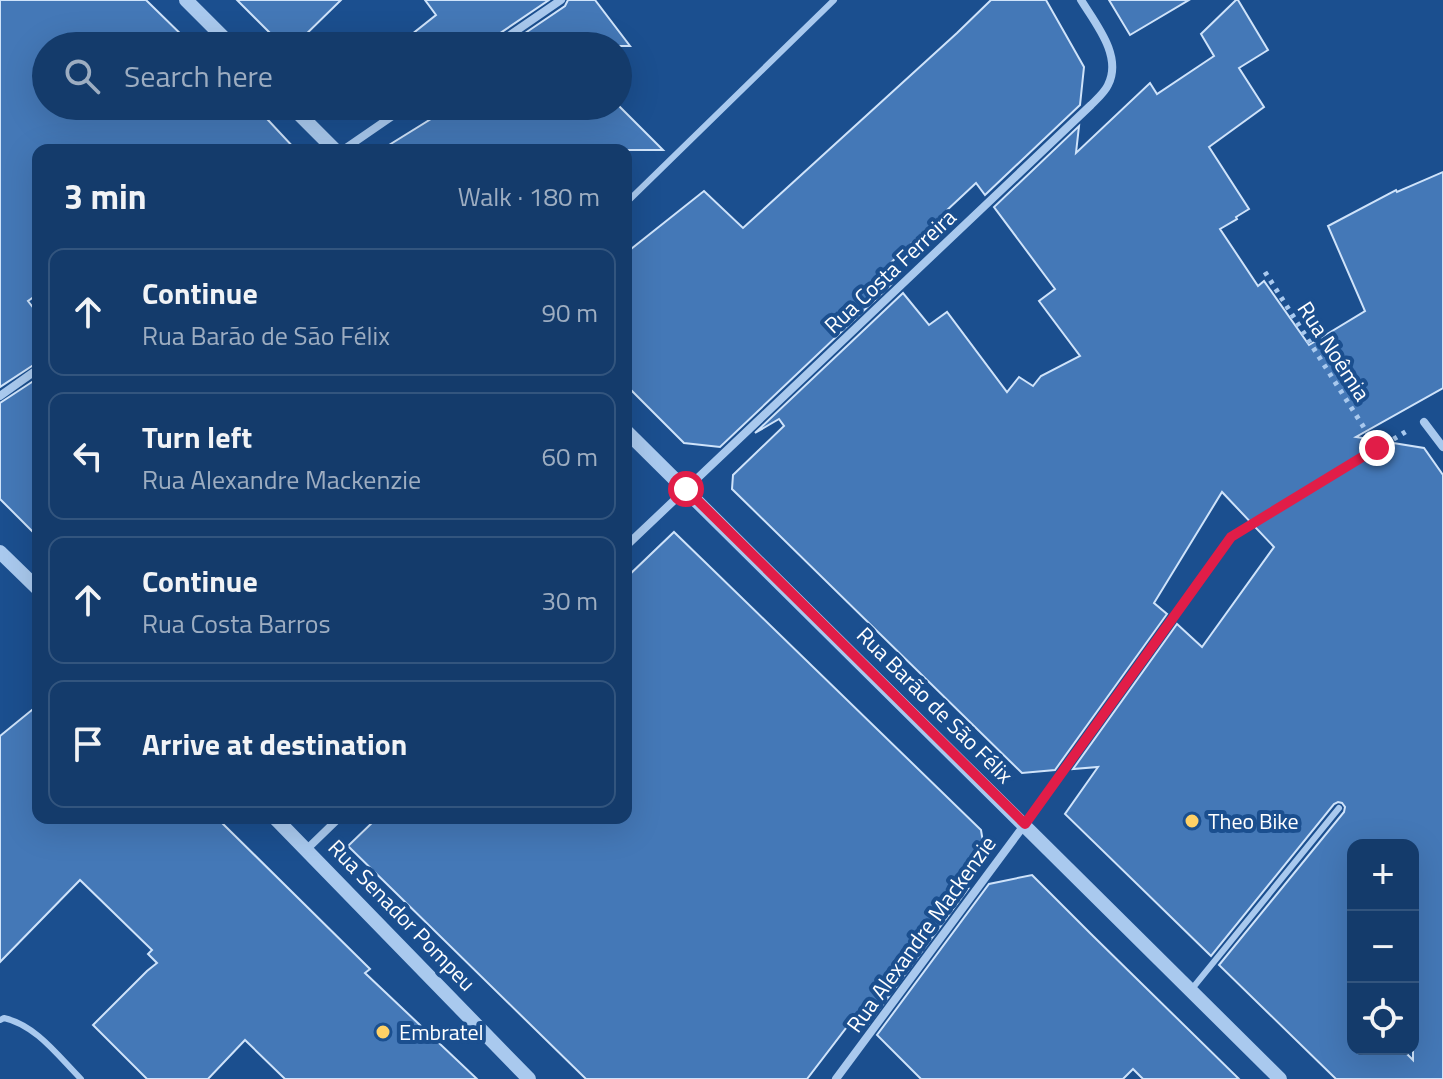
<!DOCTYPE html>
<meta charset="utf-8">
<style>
body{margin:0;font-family:"Titillium Web",sans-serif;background:#214673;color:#f1f3f6}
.controls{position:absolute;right:24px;bottom:24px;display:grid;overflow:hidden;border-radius:16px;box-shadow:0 8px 32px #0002}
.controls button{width:72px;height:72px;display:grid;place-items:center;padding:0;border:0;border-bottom:2px solid #33557e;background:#143b6b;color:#f1f3f6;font:40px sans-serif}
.stop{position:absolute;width:24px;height:24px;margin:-18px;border:6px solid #e11d48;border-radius:50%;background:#fff}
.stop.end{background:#e11d48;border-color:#fff;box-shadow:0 2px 8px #0008}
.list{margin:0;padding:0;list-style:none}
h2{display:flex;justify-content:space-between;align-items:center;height:104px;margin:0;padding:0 32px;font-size:34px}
h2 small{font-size:26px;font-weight:400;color:#9dadc1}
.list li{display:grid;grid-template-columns:52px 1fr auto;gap:24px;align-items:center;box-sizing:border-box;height:128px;margin:0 16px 16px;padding:0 16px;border:2px solid #33557e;border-radius:16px}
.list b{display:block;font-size:30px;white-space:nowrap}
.list p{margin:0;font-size:26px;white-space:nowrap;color:#9dadc1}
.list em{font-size:26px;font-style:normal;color:#9dadc1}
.icon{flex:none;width:44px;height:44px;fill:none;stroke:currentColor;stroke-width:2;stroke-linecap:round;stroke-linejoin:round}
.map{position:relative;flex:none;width:1443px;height:1079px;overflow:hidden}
.search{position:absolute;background:#143b6b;box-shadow:0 8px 32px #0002;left:32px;top:32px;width:600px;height:88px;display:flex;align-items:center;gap:20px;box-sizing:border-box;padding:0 28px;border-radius:44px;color:#9dadc1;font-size:30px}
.panel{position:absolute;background:#143b6b;box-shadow:0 8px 32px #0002;left:32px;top:144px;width:600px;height:680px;border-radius:16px}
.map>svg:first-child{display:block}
.building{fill:#4478b7;stroke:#cfe3fa;stroke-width:2;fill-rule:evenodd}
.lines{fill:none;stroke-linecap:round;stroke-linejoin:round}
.path{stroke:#a9c9ee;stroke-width:5;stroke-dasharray:4 6;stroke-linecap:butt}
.service{stroke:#a9c9ee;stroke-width:6}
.minor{stroke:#a9c9ee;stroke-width:8}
.tertiary{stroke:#a9c9ee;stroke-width:14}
.route{stroke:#e11d48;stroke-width:10}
.poi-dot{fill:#ffd166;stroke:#1b4f8f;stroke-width:3}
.labels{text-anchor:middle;stroke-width:8;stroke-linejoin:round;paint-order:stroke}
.street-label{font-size:22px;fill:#fff;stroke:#1b4f8f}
.poi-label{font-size:22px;fill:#fff;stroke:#1b4f8f;text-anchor:start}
</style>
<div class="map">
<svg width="1443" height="1079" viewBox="0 0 1443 1079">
<rect width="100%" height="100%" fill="#1b4f8f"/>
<g class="building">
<polygon points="0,0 146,0 193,46 46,46 46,106 255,106 296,150 38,150 38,294 28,301 38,314 38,362 0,387"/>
<polygon points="237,0 341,0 294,46 283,46"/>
<polygon points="425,0 549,0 490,40 487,46 397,46 436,15"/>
<polygon points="568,0 595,0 630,46 506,46 565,6"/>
<polygon points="991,0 1046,0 1084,67 1080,105 985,195 976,183 884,269 894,282 720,447 684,443 626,385 626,253 704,191 743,228 957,33"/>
<polygon points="1109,0 1189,0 1130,35"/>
<path d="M1236 0H1238L1268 50 1239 68 1264 107 1209 147 1249 209 1236 217 1237 219 1220 229 1258 286 1264 281 1309 345 1365 311 1328 226 1396 190 1397 192 1443 172V388L1356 437 1424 448 1443 475V1079H1336L1219 965 1344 812 1345 807 1342 803 1338 802 1334 804 1211 956 1065 814 1098 767 1073 769 1177 624 1202 647 1274 547 1222 492 1154 603 1167 614 1055 770 1022 773 732 489 733 475 784 426 779 419 755 433 903 293 929 325 947 312 1007 392 1019 377 1033 386 1041 376 1080 356 1039 301 1055 289 994 207 1079 126 1076 153 1150 83 1157 94 1214 56 1201 34ZM1353 845H1413V1060L1402 1049H1353Z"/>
<polygon points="452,106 619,106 663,150 381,150"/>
<polygon points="38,378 38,537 0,499 0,403"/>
<polygon points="674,532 981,830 983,842 951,892 968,889 867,1026 856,1015 807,1079 586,1079 348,846 377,818 626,818 626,578"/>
<polygon points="38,705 38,818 217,818 370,969 365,973 477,1079 285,1079 245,1040 208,1079 147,1079 93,1025 147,971 157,963 148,954 152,950 80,880 0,962 0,736"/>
<polygon points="1032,875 1091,934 1239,1079 1143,1079 1133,1069 1123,1079 921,1079 877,1035 989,884"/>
</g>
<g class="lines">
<g class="path">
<polyline points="1265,272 1377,448"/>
<polyline points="1248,527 1407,431"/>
</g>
<g class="service">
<polyline points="626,203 834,0"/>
<polyline points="1191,990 1339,808"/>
<path d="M0 1020 4 1018C36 1025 59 1057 81 1079"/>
</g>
<g class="minor">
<polyline points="494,46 561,0"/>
<polyline points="343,150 407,106"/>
<polyline points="0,396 38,369"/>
<polyline points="1424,422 1443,447"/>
<path d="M626 546 1091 105C1097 99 1105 92 1108 85 1123 56 1095 23 1081 0"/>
<polyline points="307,849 339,818"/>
<polyline points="836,1079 1025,824 1231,537"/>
</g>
<g class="tertiary">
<polyline points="186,0 232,46"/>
<polyline points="291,106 335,150"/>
<polyline points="626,431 1280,1079"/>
<polyline points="0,552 38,589"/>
<polyline points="275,818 529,1079"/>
</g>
</g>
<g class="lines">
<polyline class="route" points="686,489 1025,824 1231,537 1377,448"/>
</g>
<g class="poi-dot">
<circle cx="1192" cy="821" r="8"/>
<circle cx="383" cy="1032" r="8"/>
</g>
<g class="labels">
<g class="street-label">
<text transform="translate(890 271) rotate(-43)" y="8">Rua Costa Ferreira</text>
<text transform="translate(1334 351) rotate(57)" y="8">Rua Noêmia</text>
<text transform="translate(935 705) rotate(45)" y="8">Rua Barão de São Félix</text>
<text transform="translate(402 915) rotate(46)" y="8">Rua Senador Pompeu</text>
<text transform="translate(921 934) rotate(-54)" y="8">Rua Alexandre Mackenzie</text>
</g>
<g class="poi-label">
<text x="1208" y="829">Theo Bike</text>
<text x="399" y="1040">Embratel</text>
</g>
</g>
</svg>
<div class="controls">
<button>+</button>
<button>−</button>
<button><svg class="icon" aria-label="locate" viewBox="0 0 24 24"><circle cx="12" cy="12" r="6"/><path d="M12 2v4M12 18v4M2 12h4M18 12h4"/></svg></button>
</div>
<div class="stop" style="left:686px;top:489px"></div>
<div class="stop end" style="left:1377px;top:448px"></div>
<div class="search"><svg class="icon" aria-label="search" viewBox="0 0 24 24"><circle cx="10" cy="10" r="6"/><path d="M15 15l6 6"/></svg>Search here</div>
<section class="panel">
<h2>3 min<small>Walk · 180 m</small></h2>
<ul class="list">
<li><svg class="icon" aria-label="ahead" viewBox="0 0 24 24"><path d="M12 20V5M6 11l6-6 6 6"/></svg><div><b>Continue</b><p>Rua Barão de São Félix</p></div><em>90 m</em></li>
<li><svg class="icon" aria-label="left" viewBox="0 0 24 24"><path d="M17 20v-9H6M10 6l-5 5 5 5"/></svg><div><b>Turn left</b><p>Rua Alexandre Mackenzie</p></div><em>60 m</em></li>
<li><svg class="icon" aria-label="ahead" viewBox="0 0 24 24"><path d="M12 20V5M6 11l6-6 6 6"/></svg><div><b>Continue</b><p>Rua Costa Barros</p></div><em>30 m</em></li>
<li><svg class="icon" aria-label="arrive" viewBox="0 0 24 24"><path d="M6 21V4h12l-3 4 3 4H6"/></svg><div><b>Arrive at destination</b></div></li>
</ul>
</section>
</div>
